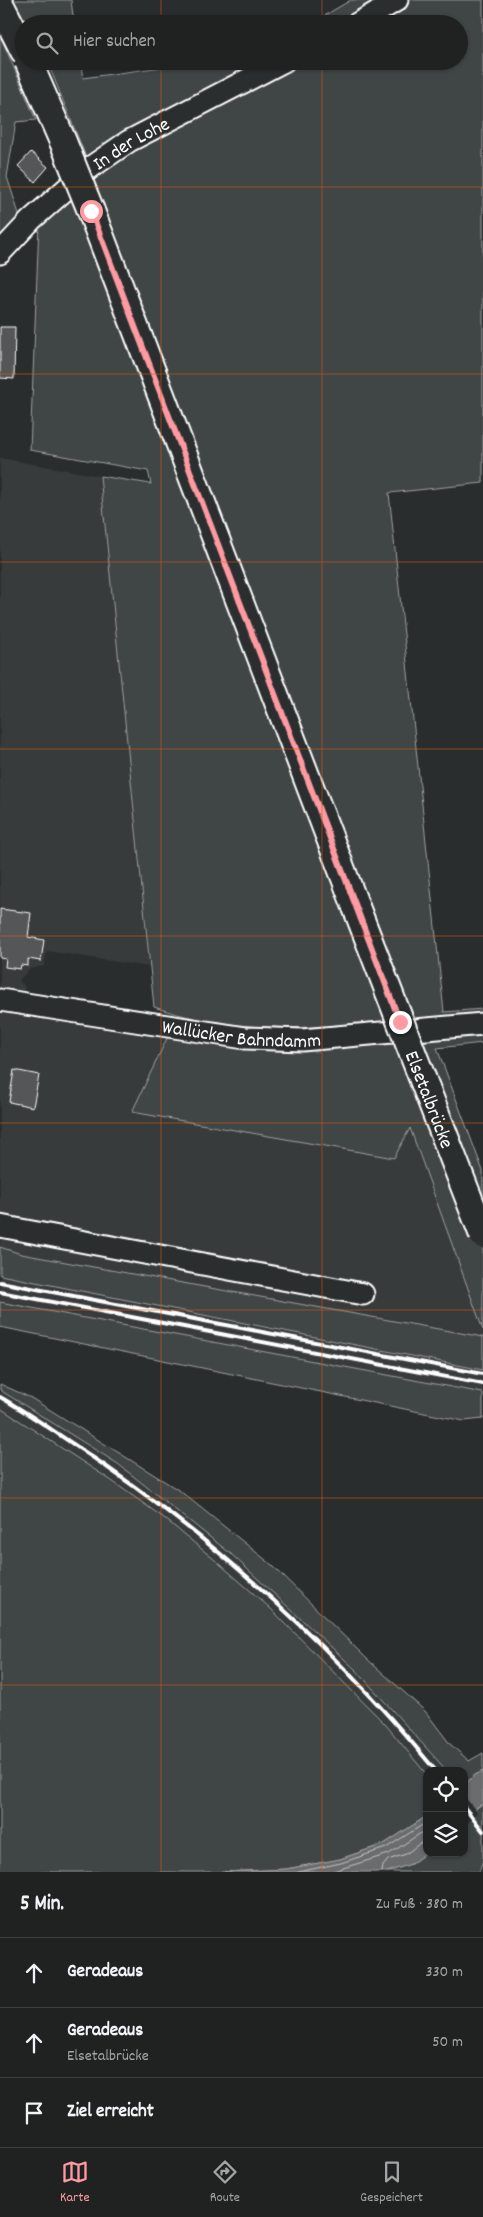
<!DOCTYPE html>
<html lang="de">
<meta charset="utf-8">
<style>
body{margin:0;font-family:Dekko,sans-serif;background:#282a2a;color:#f1f3f6}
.controls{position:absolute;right:15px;bottom:15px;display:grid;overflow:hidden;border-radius:10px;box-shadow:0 1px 4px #0004}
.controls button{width:45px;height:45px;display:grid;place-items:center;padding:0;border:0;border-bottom:1px solid #3d3f40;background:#202222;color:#f1f3f6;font:25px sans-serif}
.stop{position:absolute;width:15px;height:15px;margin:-11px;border:4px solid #ff9aa2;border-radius:50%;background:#fff}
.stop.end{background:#ff9aa2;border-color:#fff;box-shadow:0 1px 5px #0008}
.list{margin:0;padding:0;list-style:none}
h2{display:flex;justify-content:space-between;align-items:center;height:65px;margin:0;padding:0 20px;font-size:21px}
h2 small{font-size:16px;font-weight:400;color:#a2a4a5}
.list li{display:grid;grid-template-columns:32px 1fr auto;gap:15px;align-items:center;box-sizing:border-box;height:70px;padding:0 20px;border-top:1px solid #3d3f40}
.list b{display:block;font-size:19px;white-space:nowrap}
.list p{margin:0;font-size:16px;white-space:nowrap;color:#a2a4a5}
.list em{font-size:16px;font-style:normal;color:#a2a4a5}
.icon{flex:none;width:28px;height:28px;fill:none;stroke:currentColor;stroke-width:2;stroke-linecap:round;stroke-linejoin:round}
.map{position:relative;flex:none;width:483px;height:1872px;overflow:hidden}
.search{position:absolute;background:#202222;box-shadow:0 1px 4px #0004;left:15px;right:15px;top:15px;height:55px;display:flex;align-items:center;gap:12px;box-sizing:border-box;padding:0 18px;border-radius:28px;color:#a2a4a5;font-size:19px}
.sheet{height:275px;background:#202222}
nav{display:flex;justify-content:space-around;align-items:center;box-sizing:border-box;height:70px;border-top:1px solid #3d3f40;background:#202222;font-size:14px;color:#a2a4a5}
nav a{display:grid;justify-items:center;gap:2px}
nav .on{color:#ff9aa2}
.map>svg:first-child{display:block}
.built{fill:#373a3b}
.green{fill:#414445;stroke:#a0a2a2}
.water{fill:#6a6c6d;stroke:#a6a7a7}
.pier{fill:#2a2d2e}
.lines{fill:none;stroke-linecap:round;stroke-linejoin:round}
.shore{stroke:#c3c4c5;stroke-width:1}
.building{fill:#555758;stroke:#fff}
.minor-casing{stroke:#fff;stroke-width:25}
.major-casing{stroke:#fff;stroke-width:30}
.minor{stroke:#2a2d2e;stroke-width:21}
.major{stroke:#2a2d2e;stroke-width:26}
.rail{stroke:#fff;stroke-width:4}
.major-bridge-casing{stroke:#fff;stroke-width:30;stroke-linecap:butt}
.major-bridge{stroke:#2a2d2e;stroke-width:26}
.route{stroke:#ff9aa2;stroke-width:6}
.grid{fill:none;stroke:#e8590c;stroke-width:1;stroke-opacity:0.55}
.labels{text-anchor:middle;stroke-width:4.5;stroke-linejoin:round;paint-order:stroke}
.street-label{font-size:20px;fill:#fff;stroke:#2a2d2e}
</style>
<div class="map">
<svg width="483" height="1872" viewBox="0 0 483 1872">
<rect width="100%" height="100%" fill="#2a2d2e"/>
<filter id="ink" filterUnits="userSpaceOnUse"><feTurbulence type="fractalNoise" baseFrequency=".02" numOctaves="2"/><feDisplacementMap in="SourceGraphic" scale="10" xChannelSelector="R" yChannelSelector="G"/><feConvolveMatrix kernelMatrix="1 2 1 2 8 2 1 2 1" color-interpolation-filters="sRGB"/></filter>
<g filter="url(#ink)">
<g class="built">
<polygon points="0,458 100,476 149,967 47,951 44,966 30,969 19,980 25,987 21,1000 0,996"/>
<polygon points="0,1009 169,1034 133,1113 410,1128 483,1330 483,1337 21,1254 0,1247"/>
<polygon points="0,1275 483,1370 483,1393 0,1302"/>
<polygon points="0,1390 118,1464 231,1554 356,1670 447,1771 427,1771 427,1775 386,1725 343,1681 270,1608 221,1565 109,1479 0,1408"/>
</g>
<g class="green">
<polygon points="14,0 71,0 74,24 27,24"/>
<path d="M351 0H483V483L389 493 444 1012 483 1009V1043L437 1048 483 1171V1330L410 1128 394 1158 132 1112 169 1034 342 1042 335 1026C274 1030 213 1027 154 1007L100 476 151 484 148 471 30 450 39 224 86 157 47 61H80L83 78 205 61H459V24H310Z"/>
<polygon points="0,35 36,120 16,122 7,177 21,220 0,240"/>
<polygon points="0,1247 21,1254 483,1337 483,1370 0,1275"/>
<polygon points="0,1302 483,1393 483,1419 464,1421 0,1327"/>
<polygon points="0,1384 31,1398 180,1491 272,1565 366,1658 425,1711 450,1744 469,1761 483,1753 483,1771 475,1775 464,1785 464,1771 447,1771 356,1670 231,1554 118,1464 0,1390"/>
<polygon points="0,1408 109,1479 164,1518 221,1565 270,1608 386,1725 427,1775 427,1816 384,1844 337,1860 286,1869 224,1872 0,1872"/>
<path d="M483 1804V1860L479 1872H387L411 1864 427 1852 464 1853C464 1833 462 1815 483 1804Z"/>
</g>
<g class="water">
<polygon points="483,1771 483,1804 477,1807 464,1824 464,1785 475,1775"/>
<polygon points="427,1816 427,1852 411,1864 387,1872 224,1872 286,1869 340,1859 384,1844"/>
</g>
<polygon class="pier" points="464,1796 477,1812 468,1823 464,1818"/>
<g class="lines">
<g class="shore">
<polyline points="298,1872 341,1863 386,1848 427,1822"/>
<polyline points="330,1872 389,1854 427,1829"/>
<polyline points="382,1872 383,1866 388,1860 406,1854 420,1843 427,1842"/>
</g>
</g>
<g class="building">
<polygon points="31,152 48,167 35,182 18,166"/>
<polygon points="0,327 15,327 14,379 0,378"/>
<polygon points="0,909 31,913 28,937 44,940 41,961 28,959 28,966 21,965 20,969 5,967 6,959 0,958"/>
<polygon points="14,1070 39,1075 33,1107 9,1102"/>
</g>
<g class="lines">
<defs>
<g id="minor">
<polyline points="357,24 397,0"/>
<path id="s1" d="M0 253 31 220 91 167 129 141 284 61"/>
<path id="s2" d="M0 1000 245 1038 302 1040 483 1024"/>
<polyline points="0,1226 363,1294"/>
</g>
<g id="major">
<polyline points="0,4 24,51"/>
<polyline points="91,211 356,907"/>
</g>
</defs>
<use href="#minor" class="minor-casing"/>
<use href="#major" class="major-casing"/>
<use href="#minor" class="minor"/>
<use href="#major" class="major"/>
<g class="rail">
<polyline points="0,1282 483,1374"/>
<polyline points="0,1292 483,1384"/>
<path d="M0 1397C25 1411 49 1428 73 1444 209 1534 332 1645 436 1771"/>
<polyline points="464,1807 483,1831"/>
</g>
<defs>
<g id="major-bridge">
<polyline points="28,61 64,144 91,211"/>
<path id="s3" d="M356 907 483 1235"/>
</g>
</defs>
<use href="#major-bridge" class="major-bridge-casing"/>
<use href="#major-bridge" class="major-bridge"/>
</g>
</g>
<g class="lines" filter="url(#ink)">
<polyline class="route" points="91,211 400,1022"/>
</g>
<path class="grid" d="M161 0V24M322 0V24M161 61V1872M322 61V1872M0 187H483M0 374H483M0 562H483M0 749H483M0 936H483M0 1123H483M0 1310H483M0 1498H483M0 1685H483"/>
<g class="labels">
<g class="street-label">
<text dy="7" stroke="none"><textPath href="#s1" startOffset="172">In der Lohe</textPath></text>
<text dy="7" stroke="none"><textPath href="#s2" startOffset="244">Wallücker Bahndamm</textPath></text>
<text dy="7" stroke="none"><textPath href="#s3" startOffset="206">Elsetalbrücke</textPath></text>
</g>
</g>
</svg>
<div class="controls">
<button><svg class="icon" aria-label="locate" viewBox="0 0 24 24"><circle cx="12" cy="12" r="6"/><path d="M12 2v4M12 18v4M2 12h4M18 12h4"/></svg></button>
<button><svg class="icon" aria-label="layers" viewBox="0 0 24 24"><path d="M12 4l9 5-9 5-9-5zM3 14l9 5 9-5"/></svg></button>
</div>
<div class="stop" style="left:91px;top:211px"></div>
<div class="stop end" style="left:400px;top:1022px"></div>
<div class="search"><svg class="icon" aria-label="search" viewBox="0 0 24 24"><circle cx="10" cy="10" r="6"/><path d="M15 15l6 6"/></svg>Hier suchen</div>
</div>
<section class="sheet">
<h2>5 Min.<small>Zu Fuß · 380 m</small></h2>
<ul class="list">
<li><svg class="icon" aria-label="ahead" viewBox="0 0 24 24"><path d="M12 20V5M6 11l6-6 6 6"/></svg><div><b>Geradeaus</b></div><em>330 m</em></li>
<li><svg class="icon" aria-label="ahead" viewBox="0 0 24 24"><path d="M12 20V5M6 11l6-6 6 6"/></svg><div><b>Geradeaus</b><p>Elsetalbrücke</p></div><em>50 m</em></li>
<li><svg class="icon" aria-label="arrive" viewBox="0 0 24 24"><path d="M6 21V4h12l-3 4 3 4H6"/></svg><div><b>Ziel erreicht</b></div></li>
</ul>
</section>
<nav>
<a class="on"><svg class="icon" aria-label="map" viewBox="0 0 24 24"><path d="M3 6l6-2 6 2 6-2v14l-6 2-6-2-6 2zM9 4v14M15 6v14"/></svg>Karte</a>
<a><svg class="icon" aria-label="directions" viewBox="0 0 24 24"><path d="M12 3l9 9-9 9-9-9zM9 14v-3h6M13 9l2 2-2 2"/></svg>Route</a>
<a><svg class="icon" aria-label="saved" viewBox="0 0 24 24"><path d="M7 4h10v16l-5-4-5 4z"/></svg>Gespeichert</a>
</nav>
